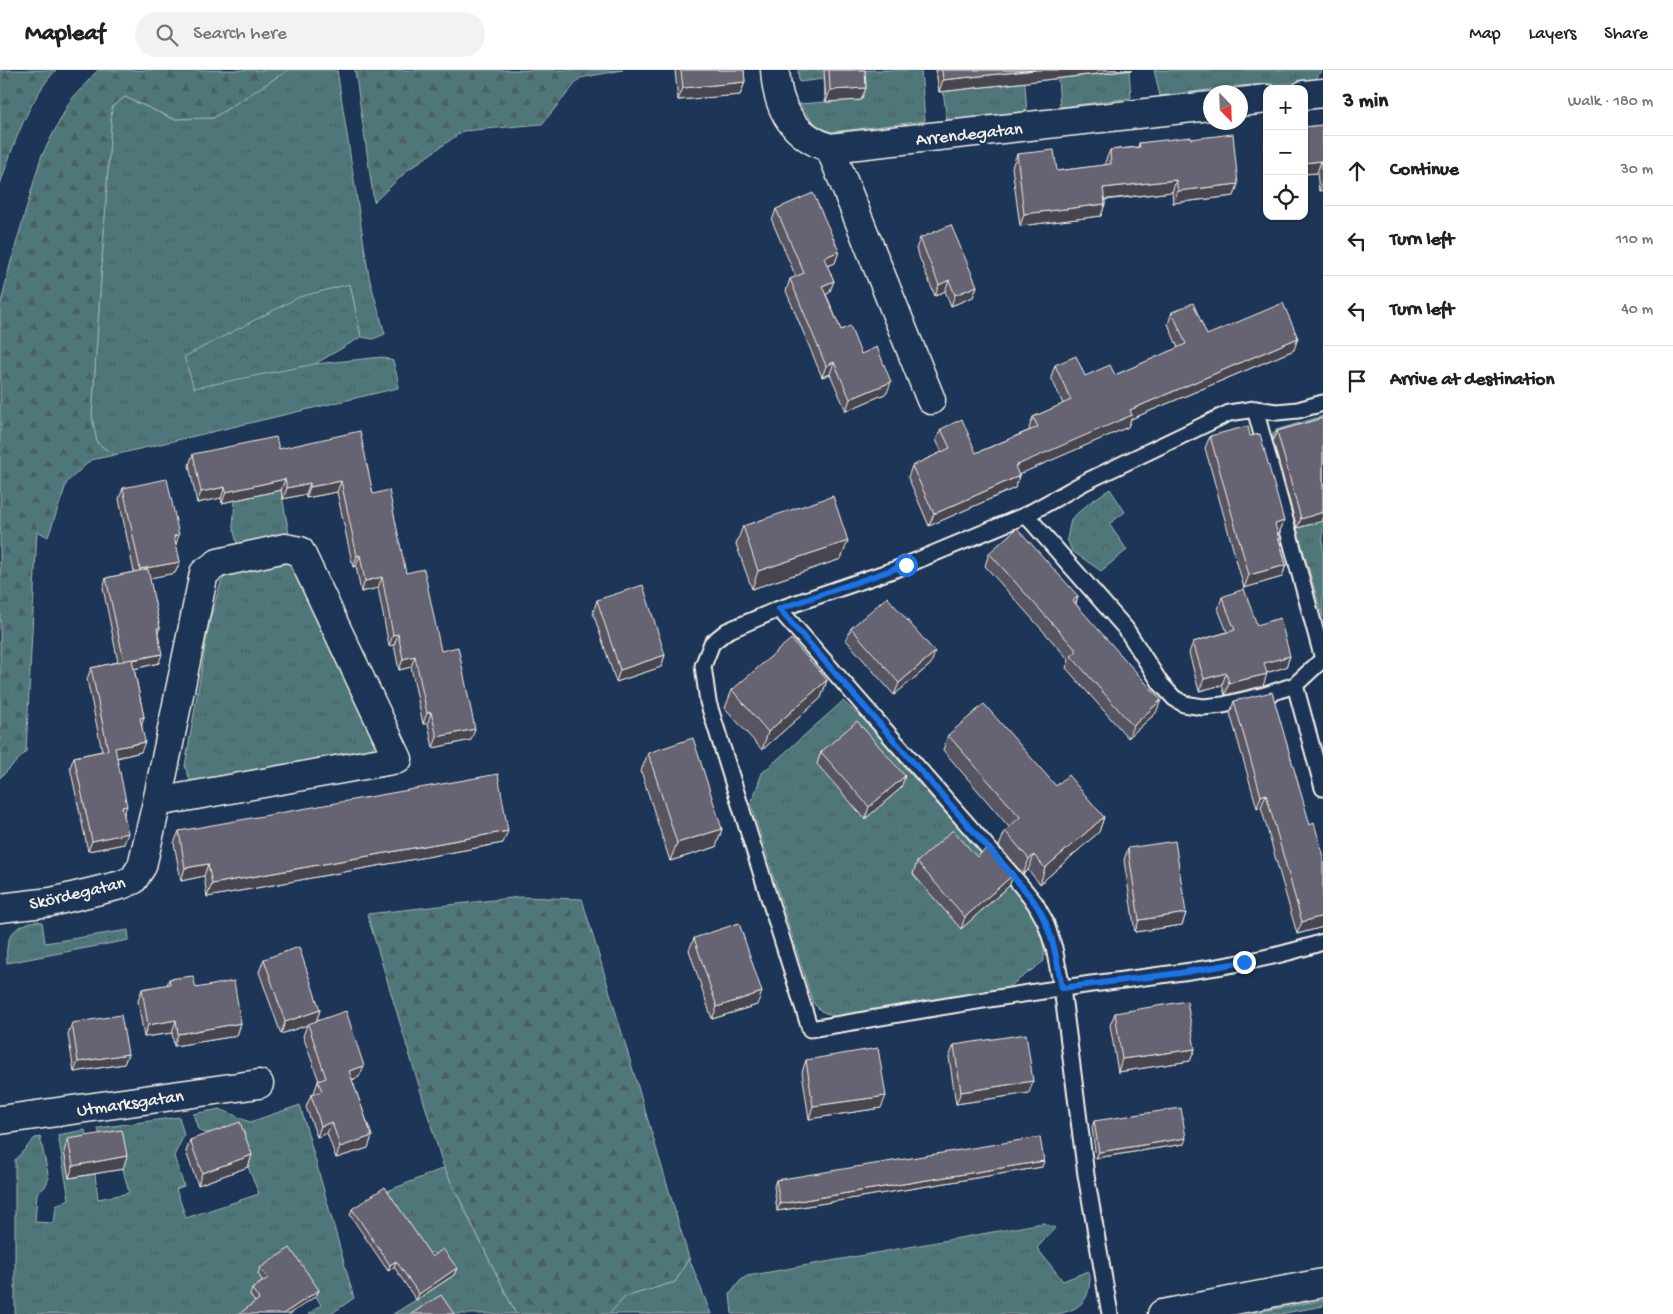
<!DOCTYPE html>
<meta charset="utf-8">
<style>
body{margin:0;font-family:"Gochi Hand",sans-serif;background:#f2f2f2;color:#202124}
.controls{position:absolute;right:15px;top:15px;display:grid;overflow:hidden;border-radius:10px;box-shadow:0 1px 4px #0004}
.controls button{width:45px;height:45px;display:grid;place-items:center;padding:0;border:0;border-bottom:1px solid #e0e0e0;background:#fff;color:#202124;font:25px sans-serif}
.compass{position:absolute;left:1203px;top:15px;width:45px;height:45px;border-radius:50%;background:#fff;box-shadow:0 1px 4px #0004;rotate:157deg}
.stop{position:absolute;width:15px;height:15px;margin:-11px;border:4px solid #1a73e8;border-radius:50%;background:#fff}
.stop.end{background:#1a73e8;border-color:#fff;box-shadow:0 1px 5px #0008}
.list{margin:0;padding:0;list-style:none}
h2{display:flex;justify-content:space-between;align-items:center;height:65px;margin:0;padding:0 20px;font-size:21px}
h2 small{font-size:16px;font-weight:400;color:#757577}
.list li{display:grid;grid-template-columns:32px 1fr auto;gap:15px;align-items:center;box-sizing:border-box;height:70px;padding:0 20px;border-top:1px solid #e0e0e0}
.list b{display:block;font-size:19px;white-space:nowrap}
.list em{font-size:16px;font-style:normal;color:#757577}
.icon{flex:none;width:28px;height:28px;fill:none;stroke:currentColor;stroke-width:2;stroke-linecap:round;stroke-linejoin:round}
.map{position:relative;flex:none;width:1323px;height:1244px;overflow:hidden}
header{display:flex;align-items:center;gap:30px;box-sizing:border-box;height:70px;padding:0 25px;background:#fff;border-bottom:1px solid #e0e0e0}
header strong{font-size:24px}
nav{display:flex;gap:28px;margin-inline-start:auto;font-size:18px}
.search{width:350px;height:45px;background:#f2f2f2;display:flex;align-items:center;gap:12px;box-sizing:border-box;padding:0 18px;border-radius:28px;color:#757577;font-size:19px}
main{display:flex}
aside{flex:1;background:#fff}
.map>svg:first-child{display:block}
.grass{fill:url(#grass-tufts);stroke:#a2b4b1}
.forest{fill:url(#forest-firs);stroke:#a2b4b1}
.park{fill:url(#park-crowns);stroke:#a2b4b1}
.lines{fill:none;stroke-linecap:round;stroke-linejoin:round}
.lane-casing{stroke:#f4f1e8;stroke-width:19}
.street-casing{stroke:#f4f1e8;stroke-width:31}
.secondary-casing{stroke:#f4f1e8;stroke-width:31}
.lane{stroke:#1d3557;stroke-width:15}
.street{stroke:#1d3557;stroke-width:28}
.secondary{stroke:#1d3557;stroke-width:28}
.wall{fill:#585562;stroke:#f4f1e8}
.shaded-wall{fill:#474550;stroke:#f4f1e8}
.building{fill:#666372;stroke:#f4f1e8}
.route{stroke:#1a73e8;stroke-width:6}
.labels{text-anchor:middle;stroke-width:4.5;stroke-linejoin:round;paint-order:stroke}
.street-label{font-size:18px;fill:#f4f1e8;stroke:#1d3557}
</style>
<header>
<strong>Mapleaf</strong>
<div class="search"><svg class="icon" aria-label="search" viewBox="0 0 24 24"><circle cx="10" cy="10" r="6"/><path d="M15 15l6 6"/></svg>Search here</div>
<nav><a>Map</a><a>Layers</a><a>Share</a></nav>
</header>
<main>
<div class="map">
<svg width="1323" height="1244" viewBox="0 0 1323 1244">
<defs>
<pattern id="grass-tufts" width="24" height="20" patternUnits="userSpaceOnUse" patternTransform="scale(1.25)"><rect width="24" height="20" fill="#50777a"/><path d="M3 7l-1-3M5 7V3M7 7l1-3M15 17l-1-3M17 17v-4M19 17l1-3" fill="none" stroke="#4c6060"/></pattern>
<pattern id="forest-firs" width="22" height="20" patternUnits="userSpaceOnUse" patternTransform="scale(1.25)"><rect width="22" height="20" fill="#50777a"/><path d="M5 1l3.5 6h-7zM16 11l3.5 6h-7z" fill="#4c6060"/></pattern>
<pattern id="park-crowns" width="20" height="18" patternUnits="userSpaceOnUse" patternTransform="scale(1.25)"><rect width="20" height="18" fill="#50777a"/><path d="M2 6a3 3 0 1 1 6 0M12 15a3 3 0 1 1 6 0" fill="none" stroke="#4c6060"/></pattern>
</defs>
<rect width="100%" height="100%" fill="#1d3557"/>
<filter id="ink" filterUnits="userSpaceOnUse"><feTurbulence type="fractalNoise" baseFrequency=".02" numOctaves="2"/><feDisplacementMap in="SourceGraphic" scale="10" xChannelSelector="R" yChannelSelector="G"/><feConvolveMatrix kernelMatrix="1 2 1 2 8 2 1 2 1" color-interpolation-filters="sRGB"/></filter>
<g filter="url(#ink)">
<g class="grass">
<polygon points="288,0 337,0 369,207 385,264 373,269 361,267 350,214 315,294 382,287 393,291 398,310 398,318 114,385 97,373 92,346 112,37 125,27 173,49 213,48"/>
<polygon points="798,0 921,0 925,51 823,63 799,34 825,32 824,9 799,12"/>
<polygon points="936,0 1024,0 1027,43 947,50 943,21 939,21"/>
<polygon points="1113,0 1129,0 1131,28 1060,37 1058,8 1112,3"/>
<polygon points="1154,0 1323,0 1313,12 1238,16 1160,26"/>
<polygon points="1323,346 1323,548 1301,473 1272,365 1276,360"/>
<polygon points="281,420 289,464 237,474 233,457 235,430"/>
<polygon points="285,492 293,494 375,670 374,676 370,681 199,713 190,710 185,696 210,549 221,512 225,507 233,503"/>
<polygon points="843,631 869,654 900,692 1029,836 1038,849 1044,872 1044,891 998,925 836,947 821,941 813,933 751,734 762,703"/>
<path d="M35 851 42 852 45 873 128 860 129 870 7 893C5 868 11 857 35 851Z"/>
<polygon points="300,1035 354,1228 331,1244 308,1244 321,1235 316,1226 265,1214 256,1235 245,1244 15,1244 15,1090 35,1068 40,1067 49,1108 45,1117 37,1123 35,1152 54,1153 56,1136 69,1129 58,1065 85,1060 88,1077 69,1108 95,1104 98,1129 129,1123 123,1099 102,1075 98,1058 179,1047 184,1065 174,1086 184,1116 176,1119 186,1148 259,1124 248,1097 218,1062 203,1063 198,1059 193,1044 220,1039 250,1052"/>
<polygon points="444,1098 516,1244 393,1244 416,1230 441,1185 420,1180 383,1123"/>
<path d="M1043 1153 1055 1158 1037 1178 1063 1211 1088 1201C1091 1207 1090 1211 1089 1217 1087 1235 1073 1241 1057 1244H732L730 1224 740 1211 747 1206Z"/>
<polygon points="689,1188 711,1244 609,1244 625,1227 675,1212"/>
<polygon points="1323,1230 1323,1236 1280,1244 1248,1244"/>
</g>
<g class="forest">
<path d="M0 0H56C29 28 12 78 0 115Z"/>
<polygon points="98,0 288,0 213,48 174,49 125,27 112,37 92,346 97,373 114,385 91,390 67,412 48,467 37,461 26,682 0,708 0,237 10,195 41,87 70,31"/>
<polygon points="355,0 623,0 580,8 542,54 463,61 408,100 374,132"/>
<polygon points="520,827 582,829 689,1188 675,1212 625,1227 609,1244 516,1244 443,1095 367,844"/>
</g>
<g class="park">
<polygon points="350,214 361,267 315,294 194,318 184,287 299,227"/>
<polygon points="1110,419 1125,442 1109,454 1127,480 1101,501 1072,481 1067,469 1071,449 1089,433"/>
</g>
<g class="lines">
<defs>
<g id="lane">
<path d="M1323 333 1298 340 1277 342 1255 339 1229 343 1085 412 1026 445 899 498 779 539 727 561 712 573 703 596 708 632 810 959C894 945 978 930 1063 918 1150 905 1239 900 1323 872"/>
<polyline points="1255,339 1323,589"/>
<polyline points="1026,445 1126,559 1161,614 1174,628 1184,634 1203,637 1223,635 1265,625 1295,615 1323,589"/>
<polyline points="779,539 1018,812 1035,833 1045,851 1054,878 1062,918 1086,1105 1110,1244"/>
<polyline points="1295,615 1323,718"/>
</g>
<g id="street">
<path d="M775 0C777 38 793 66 830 78L1210 36"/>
<polyline points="1304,25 1323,23"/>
<polyline points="1240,32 1267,29"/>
<polyline points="830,78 931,330"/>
<polyline points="0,838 51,832 121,815 133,810 142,796 157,732 204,503 218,493 285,478 300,481 398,689 157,732"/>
<polyline points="0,1050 259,1014"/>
</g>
<polyline id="secondary" points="1162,1244 1323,1213"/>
</defs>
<use href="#lane" class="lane-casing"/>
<use href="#street" class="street-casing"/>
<use href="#secondary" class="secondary-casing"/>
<use href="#lane" class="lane"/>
<use href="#street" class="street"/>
<use href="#secondary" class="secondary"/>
</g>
<g class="wall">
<polygon points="675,0 744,0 745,12 740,25 678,30"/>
<polygon points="824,0 865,0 866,18 861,30 826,32"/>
<polygon points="936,0 1132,0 939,22"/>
<polygon points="1323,55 1323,120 1319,121 1317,103 1304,104 1304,57"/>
<polygon points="1267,67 1267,109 1266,109 1265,72"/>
<polygon points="1191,69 1238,114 1234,126 1173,133 1172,122 1105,130 1105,134 1101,146 1020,156 1012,97 1017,84 1057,101 1106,95 1105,92 1110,80 1138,77 1139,73"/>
<polygon points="776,139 839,181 835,193 827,196 834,211 829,223 826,224 841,260 861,284 887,323 846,341 830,304 822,307 786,221 790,209 796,207 772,151"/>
<polygon points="920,168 977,216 973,227 951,236 945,221 935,226 916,179"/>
<polygon points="1172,242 1207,265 1294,280 1131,349 1128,357 1019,404 1019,406 1015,418 929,456 908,407 912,396 942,382 936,370 941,359 976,383 1030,360 1029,358 1033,347 1063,334 1051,307 1055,295 1085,306 1115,305 1178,278 1168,254"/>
<polygon points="1323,348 1323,451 1297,458 1273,371 1277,361"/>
<polygon points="1210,366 1250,366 1284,451 1279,463 1278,464 1286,495 1282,507 1244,518 1205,378"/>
<polygon points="279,379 373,424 406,503 441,581 471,670 433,678 428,653 423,654 411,597 399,600 394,575 389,576 378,518 361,522 356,496 353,497 337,422 306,428 306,424 283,429 281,420 222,433 221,428 197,433 189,395 193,384"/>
<polygon points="123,418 176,474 180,492 175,503 149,508 160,558 158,563 159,593 134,599 144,647 142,654 141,682 117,688 124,745 124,774 88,781 70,697 74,687 102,681 87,609 91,598 118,592 103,518 106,508 134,502 119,429"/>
<polygon points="743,456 841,489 752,519 736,474"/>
<polygon points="989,483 1078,526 1076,534 1156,643 1128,668 1066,598 1069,590 985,496"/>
<polygon points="1222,527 1257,555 1290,586 1286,597 1266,603 1263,616 1225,625 1222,615 1199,621 1189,583 1193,572 1227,562 1218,539"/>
<polygon points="597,530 665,585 661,597 616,612 593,543"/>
<polygon points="851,558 931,594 894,625 846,570"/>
<polygon points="827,610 821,628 762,680 725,638 732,620"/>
<polygon points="1234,631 1310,755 1323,784 1323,857 1297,864 1261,737 1257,738 1230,643"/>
<polygon points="948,665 1056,716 1104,747 1099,762 1040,814 1028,800 1023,804 999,776 1005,761 1009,757 943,680"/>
<polygon points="821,682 901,718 865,749 817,694"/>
<polygon points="648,683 722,759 716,777 670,791 641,701"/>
<polygon points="179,761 503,773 207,827 204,806 181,811 174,773"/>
<polygon points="1128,778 1186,843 1182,855 1135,862 1124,790"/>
<polygon points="977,787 1014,804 1009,816 961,859 913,804 917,792"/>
<polygon points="694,868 757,935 712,949 689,880"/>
<polygon points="264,889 320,940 316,952 359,1007 352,1010 372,1066 368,1078 336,1088 327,1063 317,1067 306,1037 311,1025 314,1024 314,1023 318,1011 319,1011 303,966 307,955 281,964 259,902"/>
<polygon points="169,909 196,918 241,953 237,966 174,976 172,963 144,967 138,931 142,919 167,915"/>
<polygon points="1115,943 1195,979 1190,991 1118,1002 1110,955"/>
<polygon points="72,953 128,984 124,994 74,1002 68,964"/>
<polygon points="954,975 1029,1023 956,1034 949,987"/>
<polygon points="806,990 881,1038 809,1049 802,1002"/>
<polygon points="1094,1051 1184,1074 1096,1088 1092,1057"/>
<polygon points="68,1069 123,1099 69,1108 64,1081"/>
<polygon points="190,1070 248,1097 198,1115 186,1082"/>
<polygon points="1042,1097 777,1141 774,1116 776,1110"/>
<polygon points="352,1139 432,1187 457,1198 454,1205 416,1230 394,1197 388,1201 350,1145"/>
<polygon points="260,1198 319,1220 316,1226 255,1232 250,1225 252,1219 263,1211 258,1204"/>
</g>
<g class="shaded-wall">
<polygon points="1035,0 1132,0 939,22 943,10"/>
<polygon points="745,12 740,25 678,30 683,18"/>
<polygon points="866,18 861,30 826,32 830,20"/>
<polygon points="1321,91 1317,103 1304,104 1304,93"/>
<polygon points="1176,110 1172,122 1099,130 1103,118"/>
<polygon points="1323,110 1323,120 1319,121"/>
<polygon points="1238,114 1234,126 1173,133 1178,121"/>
<polygon points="1105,134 1101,146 1020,156 1024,144"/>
<polygon points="839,181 835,193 820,199 824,188"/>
<polygon points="949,210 945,221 935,226 939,215"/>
<polygon points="834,211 829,223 818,228 822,216"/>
<polygon points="977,216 973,227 951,236 955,225"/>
<polygon points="1298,268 1294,280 1131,349 1128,357 1011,408 1015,396 1130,340"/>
<polygon points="834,292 830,304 822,307 826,296"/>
<polygon points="891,312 887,323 846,341 850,329"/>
<polygon points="1019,406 1015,418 929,456 934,444"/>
<polygon points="285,409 281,420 222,433 226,422"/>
<polygon points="341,411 337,422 306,428 310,417"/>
<polygon points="310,413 306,424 283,429 287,418"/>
<polygon points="225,417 221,428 197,433 201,422"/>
<polygon points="1323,442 1323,451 1297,458 1301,449"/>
<polygon points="1284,451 1279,463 1270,466 1275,454"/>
<polygon points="179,465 175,477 174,466"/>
<polygon points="848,471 841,489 752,519 758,501"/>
<polygon points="360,485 356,496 353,497 357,486"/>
<polygon points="180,492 175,503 136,511 140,499"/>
<polygon points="1286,495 1282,507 1244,518 1249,505"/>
<polygon points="382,507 378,518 361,522 365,511"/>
<polygon points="1078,526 1074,538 1073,531"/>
<polygon points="398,564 394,575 389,576 393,565"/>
<polygon points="935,582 931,594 894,625 899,613"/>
<polygon points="162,584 159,593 120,602 124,592"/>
<polygon points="665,585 661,597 616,612 620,600"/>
<polygon points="415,586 411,597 399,600 403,589"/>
<polygon points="1290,586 1286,597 1259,605 1264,593"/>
<polygon points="1226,603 1222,615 1199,621 1204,609"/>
<polygon points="1267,604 1263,616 1225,625 1229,613"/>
<polygon points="827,610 821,628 762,680 768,662"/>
<polygon points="1161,630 1156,643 1128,668 1133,656"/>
<polygon points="431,642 428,653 423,654 427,643"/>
<polygon points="144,647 140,658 140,648"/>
<polygon points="475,659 471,670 433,678 437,667"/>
<polygon points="145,672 141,682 111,689 115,678"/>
<polygon points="905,706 901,718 865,749 869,737"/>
<polygon points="1266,724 1261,737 1257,738 1261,726"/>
<polygon points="127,736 123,746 122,737"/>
<polygon points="1104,747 1099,762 1040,814 1045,798"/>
<polygon points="722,759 716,777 670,791 677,773"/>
<polygon points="508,761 503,773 207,827 212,814"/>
<polygon points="128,763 124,774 88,781 92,771"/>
<polygon points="1034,785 1028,800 1023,804 1029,789"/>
<polygon points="208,794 204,806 181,811 185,798"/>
<polygon points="1014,804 1009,816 961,859 965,847"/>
<polygon points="1186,843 1182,855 1135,862 1139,850"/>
<polygon points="1323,846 1323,857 1297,864 1302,852"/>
<polygon points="762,922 757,935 712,949 717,937"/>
<polygon points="320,940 316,952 281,964 285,952"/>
<polygon points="176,950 172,963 144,967 148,955"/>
<polygon points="241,953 237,966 174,976 178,964"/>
<polygon points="1195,979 1190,991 1118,1002 1122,989"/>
<polygon points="128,984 124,994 74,1002 78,992"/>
<polygon points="364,996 359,1007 345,1012 349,1001"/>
<polygon points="1033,1011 1029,1023 956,1034 961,1022"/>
<polygon points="886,1026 881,1038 809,1049 813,1036"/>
<polygon points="332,1052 327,1063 317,1067 321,1056"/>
<polygon points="372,1066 368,1078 336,1088 340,1077"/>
<polygon points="1186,1068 1184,1074 1096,1088 1099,1082"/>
<polygon points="252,1085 248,1097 198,1115 202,1103"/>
<polygon points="127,1086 123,1099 69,1108 73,1096"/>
<polygon points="1044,1091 1042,1097 777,1141 780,1134"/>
<polygon points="396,1191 394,1197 388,1201 390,1195"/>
<polygon points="457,1198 454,1205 416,1230 419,1224"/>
<polygon points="319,1220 316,1226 290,1244 283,1244"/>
</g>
<g class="building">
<polygon points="681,0 744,0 745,12 683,18"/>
<polygon points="829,0 865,0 866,18 830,20"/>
<polygon points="942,0 1035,0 943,10"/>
<polygon points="1323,55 1323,106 1321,91 1304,93 1304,57"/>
<polygon points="1233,64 1238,114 1178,121 1176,110 1103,118 1105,134 1024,144 1017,84 1054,80 1057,101 1111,94 1110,80 1140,77 1139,73 1191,67 1191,69"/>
<polygon points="813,123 839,181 824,188 834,211 822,216 841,260 850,256 861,284 877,277 891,312 850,329 834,292 826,296 790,209 804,203 776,139"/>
<polygon points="951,155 977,216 955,225 949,210 939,215 920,168"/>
<polygon points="1193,233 1207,265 1283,233 1298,268 1130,340 1132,345 1015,396 1019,406 934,444 912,396 950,378 941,359 962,349 976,383 1038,357 1033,347 1071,330 1055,295 1076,286 1085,306 1110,295 1115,305 1186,274 1172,242"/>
<polygon points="1323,348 1323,442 1301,449 1277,361"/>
<polygon points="1248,356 1250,366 1260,364 1284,451 1275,454 1286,495 1249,505 1210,366"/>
<polygon points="360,361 373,424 389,420 406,503 424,499 441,581 458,577 475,659 437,667 431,642 427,643 415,586 403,589 398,564 393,565 382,507 365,511 360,485 357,486 341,411 310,417 310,413 287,418 285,409 226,422 225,417 201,422 193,384 276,367 279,379"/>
<polygon points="167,409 179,465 174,466 180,492 140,499 123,418"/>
<polygon points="833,426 848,471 758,501 743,456"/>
<polygon points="1017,458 1078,526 1073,531 1161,630 1133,656 1071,586 1077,581 989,483"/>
<polygon points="148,499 160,558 157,558 162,584 124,591 106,508"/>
<polygon points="643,515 665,585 620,600 597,530"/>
<polygon points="1244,519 1257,555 1280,548 1290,586 1264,593 1267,604 1229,613 1226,603 1204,609 1193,572 1235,560 1222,527"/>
<polygon points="887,527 935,582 899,613 851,558"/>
<polygon points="791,569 827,610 768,662 732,620"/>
<polygon points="132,589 144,647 140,648 145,672 115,678 127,736 122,737 128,763 92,771 74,687 108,680 91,598"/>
<polygon points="1272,622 1310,755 1314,753 1323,784 1323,846 1302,852 1266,724 1261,726 1234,631"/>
<polygon points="984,634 1056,716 1068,705 1104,747 1045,798 1034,785 1029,789 1005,761 1020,747 948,665"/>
<polygon points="857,651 905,706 869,737 821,682"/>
<polygon points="693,668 722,759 677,773 648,683"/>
<polygon points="498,704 508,761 212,814 208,794 185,798 179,761"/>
<polygon points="953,760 977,787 989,776 1014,804 965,847 917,792"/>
<polygon points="1175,771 1186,843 1139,850 1128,778"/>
<polygon points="739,853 762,922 717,937 694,868"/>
<polygon points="299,877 320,940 285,952 264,889"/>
<polygon points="193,906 196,918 234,911 241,953 178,964 176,950 148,955 142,919 170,914 169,909"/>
<polygon points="1187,931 1195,979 1122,989 1115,943"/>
<polygon points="346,941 364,996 349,1001 372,1066 340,1077 332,1052 321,1056 311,1025 322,1021 318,1011 326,1008 308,954"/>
<polygon points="121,945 128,984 78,992 72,953"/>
<polygon points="1026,964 1033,1011 961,1022 954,975"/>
<polygon points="878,978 886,1026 813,1036 806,990"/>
<polygon points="1181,1038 1186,1068 1099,1082 1094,1051"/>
<polygon points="240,1052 252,1085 202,1103 190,1070"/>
<polygon points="122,1060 127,1086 73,1096 68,1069"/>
<polygon points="1040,1067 1044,1091 780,1134 776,1110"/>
<polygon points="385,1117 432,1187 443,1179 457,1198 419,1224 396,1191 390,1195 352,1139"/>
<polygon points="290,1178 319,1220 283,1244 239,1244 259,1229 252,1219 268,1208 260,1198"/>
<polygon points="441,1225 454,1244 411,1244"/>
</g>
</g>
<g class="lines" filter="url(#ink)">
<path class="route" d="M906 495 779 539 1018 812C1024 819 1030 826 1035 833 1052 858 1057 889 1062 918L1180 903 1244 892"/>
</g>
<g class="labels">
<g class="street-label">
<text transform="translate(969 63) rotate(-6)" y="6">Arrendegatan</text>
<text transform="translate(77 822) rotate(-13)" y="6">Skördegatan</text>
<text transform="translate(130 1032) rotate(-8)" y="6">Utmarksgatan</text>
</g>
</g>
</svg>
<div class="controls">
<button>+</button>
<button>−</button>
<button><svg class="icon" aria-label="locate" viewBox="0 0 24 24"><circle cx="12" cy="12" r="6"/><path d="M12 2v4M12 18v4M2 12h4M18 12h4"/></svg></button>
</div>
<svg class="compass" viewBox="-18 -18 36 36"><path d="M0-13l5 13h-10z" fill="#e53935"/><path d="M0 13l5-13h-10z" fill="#757577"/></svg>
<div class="stop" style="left:906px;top:495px"></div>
<div class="stop end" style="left:1244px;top:892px"></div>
</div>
<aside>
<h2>3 min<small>Walk · 180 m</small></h2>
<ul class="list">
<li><svg class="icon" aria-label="ahead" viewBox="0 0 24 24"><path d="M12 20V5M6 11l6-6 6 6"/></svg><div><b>Continue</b></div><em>30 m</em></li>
<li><svg class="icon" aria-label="left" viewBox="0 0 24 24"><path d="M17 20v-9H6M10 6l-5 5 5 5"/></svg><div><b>Turn left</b></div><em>110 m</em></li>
<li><svg class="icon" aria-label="left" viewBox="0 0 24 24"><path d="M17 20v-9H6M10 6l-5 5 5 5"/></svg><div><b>Turn left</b></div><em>40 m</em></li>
<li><svg class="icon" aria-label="arrive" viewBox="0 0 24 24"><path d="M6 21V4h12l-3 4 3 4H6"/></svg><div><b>Arrive at destination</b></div></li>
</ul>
</aside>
</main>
